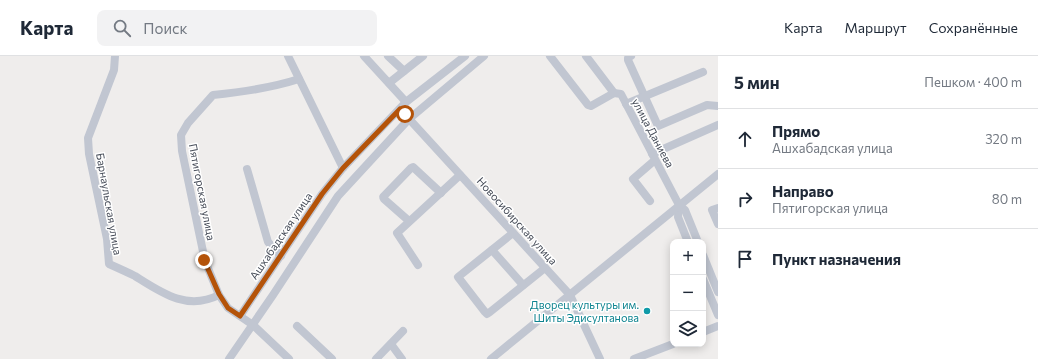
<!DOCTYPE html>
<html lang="ru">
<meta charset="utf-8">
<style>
body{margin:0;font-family:Commissioner,sans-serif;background:#f2f2f3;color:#1f2937}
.controls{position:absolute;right:12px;bottom:12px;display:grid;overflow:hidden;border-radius:8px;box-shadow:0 2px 10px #0003}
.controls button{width:36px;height:36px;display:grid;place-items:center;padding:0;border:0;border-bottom:1px solid #e0e1e3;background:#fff;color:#1f2937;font:20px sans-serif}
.stop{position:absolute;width:12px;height:12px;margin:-9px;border:3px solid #b45309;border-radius:50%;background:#fff}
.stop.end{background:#b45309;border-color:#fff;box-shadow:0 1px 4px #0008}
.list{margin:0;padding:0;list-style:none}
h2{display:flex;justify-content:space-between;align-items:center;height:52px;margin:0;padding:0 16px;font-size:17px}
h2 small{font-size:13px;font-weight:400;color:#747a83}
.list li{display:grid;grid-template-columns:26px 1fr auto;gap:12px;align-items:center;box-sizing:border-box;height:60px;padding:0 16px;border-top:1px solid #e0e1e3}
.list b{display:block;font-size:15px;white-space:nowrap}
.list p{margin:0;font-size:13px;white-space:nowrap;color:#747a83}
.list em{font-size:13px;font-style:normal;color:#747a83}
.icon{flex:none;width:22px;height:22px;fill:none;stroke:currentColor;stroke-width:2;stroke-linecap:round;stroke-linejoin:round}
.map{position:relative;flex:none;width:718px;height:303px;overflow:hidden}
header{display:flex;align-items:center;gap:24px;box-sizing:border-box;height:56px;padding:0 20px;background:#fff;border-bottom:1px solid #e0e1e3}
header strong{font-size:19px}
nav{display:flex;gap:22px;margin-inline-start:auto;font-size:14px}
.search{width:280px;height:36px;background:#f2f2f3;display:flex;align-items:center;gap:10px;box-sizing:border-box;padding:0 14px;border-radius:8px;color:#747a83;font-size:15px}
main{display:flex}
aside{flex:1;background:#fff}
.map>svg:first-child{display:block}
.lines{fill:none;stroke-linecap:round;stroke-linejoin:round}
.minor{stroke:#c1c6d1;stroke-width:8}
.route{stroke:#b45309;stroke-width:5}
.culture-dot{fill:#0f9aa8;stroke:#fff;stroke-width:1.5}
.labels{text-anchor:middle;stroke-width:3;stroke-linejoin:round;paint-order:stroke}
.street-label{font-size:11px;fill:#464c58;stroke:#fff}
.culture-label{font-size:11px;fill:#0d838f;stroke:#fff;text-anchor:end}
</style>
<header>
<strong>Карта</strong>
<div class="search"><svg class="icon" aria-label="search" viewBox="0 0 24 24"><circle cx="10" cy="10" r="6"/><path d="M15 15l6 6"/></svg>Поиск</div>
<nav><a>Карта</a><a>Маршрут</a><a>Сохранённые</a></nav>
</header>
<main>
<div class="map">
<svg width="718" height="303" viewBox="0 0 718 303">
<rect width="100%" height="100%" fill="#efedec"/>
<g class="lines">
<g class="minor">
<path d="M115 0 114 14 88 82 89 98 107 183 109 208C118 212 127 216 135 220 162 237 187 255 219 239"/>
<polyline points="288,0 343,112"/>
<polyline points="364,0 406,46"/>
<polyline points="388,0 404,15"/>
<polyline points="550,0 588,49 591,50 614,37 621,38 679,149 685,154 698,186"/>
<polyline points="586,0 614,37"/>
<polyline points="631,0 628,2 628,4 658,70 707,49 718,50"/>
<polyline points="389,27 423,0"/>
<polyline points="626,48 703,16"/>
<polyline points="400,53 570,239 600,303"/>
<polyline points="652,98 718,69"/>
<polyline points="247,113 268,186 281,200"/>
<polyline points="650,145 633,123 655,104"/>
<polyline points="679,149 678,161 688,186"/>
<polyline points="718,152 712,154 718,168"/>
<polyline points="409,165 384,143 383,141 411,112 413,111 441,137"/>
<polyline points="513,177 458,221 485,256 487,258 490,256 545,212"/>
<polyline points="492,194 523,229"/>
<polyline points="703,199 718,236"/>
<polyline points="418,209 397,177 460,119"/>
<polyline points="703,223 718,259"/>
<polyline points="240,260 322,138 343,112 406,46 465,0"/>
<polyline points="297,270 332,303"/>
<polyline points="703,276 718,270"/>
<polyline points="391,288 402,303"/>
<polyline points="229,303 273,239 338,140 409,63 484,0"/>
<path d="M289 303 253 269 228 252 219 239 205 205 182 95 181 79 188 67 213 39C243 36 271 32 299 23"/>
<polyline points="376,303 403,275"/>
<polyline points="491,303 718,118"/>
<polyline points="634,303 673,288"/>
</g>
</g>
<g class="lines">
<polyline class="route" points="204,204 219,238 228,252 240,260 322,138 343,112 400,53 405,58"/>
</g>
<circle class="culture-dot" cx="647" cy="255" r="4"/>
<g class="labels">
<g class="street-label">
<text transform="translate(653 77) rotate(62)" y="4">улица Даниева</text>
<text transform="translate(202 136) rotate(79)" y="4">Пятигорская улица</text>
<text transform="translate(109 148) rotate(80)" y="4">Барнаульская улица</text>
<text transform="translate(517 165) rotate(48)" y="4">Новосибирская улица</text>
<text transform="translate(281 180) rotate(-56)" y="4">Ашхабадская улица</text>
</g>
<g class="culture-label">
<text x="639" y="253">Дворец культуры им.<tspan x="639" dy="13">Шиты Эдисултанова</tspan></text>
</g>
</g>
</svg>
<div class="controls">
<button>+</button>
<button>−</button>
<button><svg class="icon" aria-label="layers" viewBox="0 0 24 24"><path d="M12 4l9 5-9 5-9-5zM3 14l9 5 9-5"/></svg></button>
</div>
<div class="stop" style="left:405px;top:58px"></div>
<div class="stop end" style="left:204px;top:204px"></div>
</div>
<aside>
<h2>5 мин<small>Пешком · 400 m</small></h2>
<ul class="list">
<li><svg class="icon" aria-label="ahead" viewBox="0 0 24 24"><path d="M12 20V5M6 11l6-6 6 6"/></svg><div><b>Прямо</b><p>Ашхабадская улица</p></div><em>320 m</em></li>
<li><svg class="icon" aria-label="right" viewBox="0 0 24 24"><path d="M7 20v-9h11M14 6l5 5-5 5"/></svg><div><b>Направо</b><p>Пятигорская улица</p></div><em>80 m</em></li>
<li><svg class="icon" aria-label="arrive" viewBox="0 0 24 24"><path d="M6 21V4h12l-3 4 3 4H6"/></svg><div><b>Пункт назначения</b></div></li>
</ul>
</aside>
</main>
